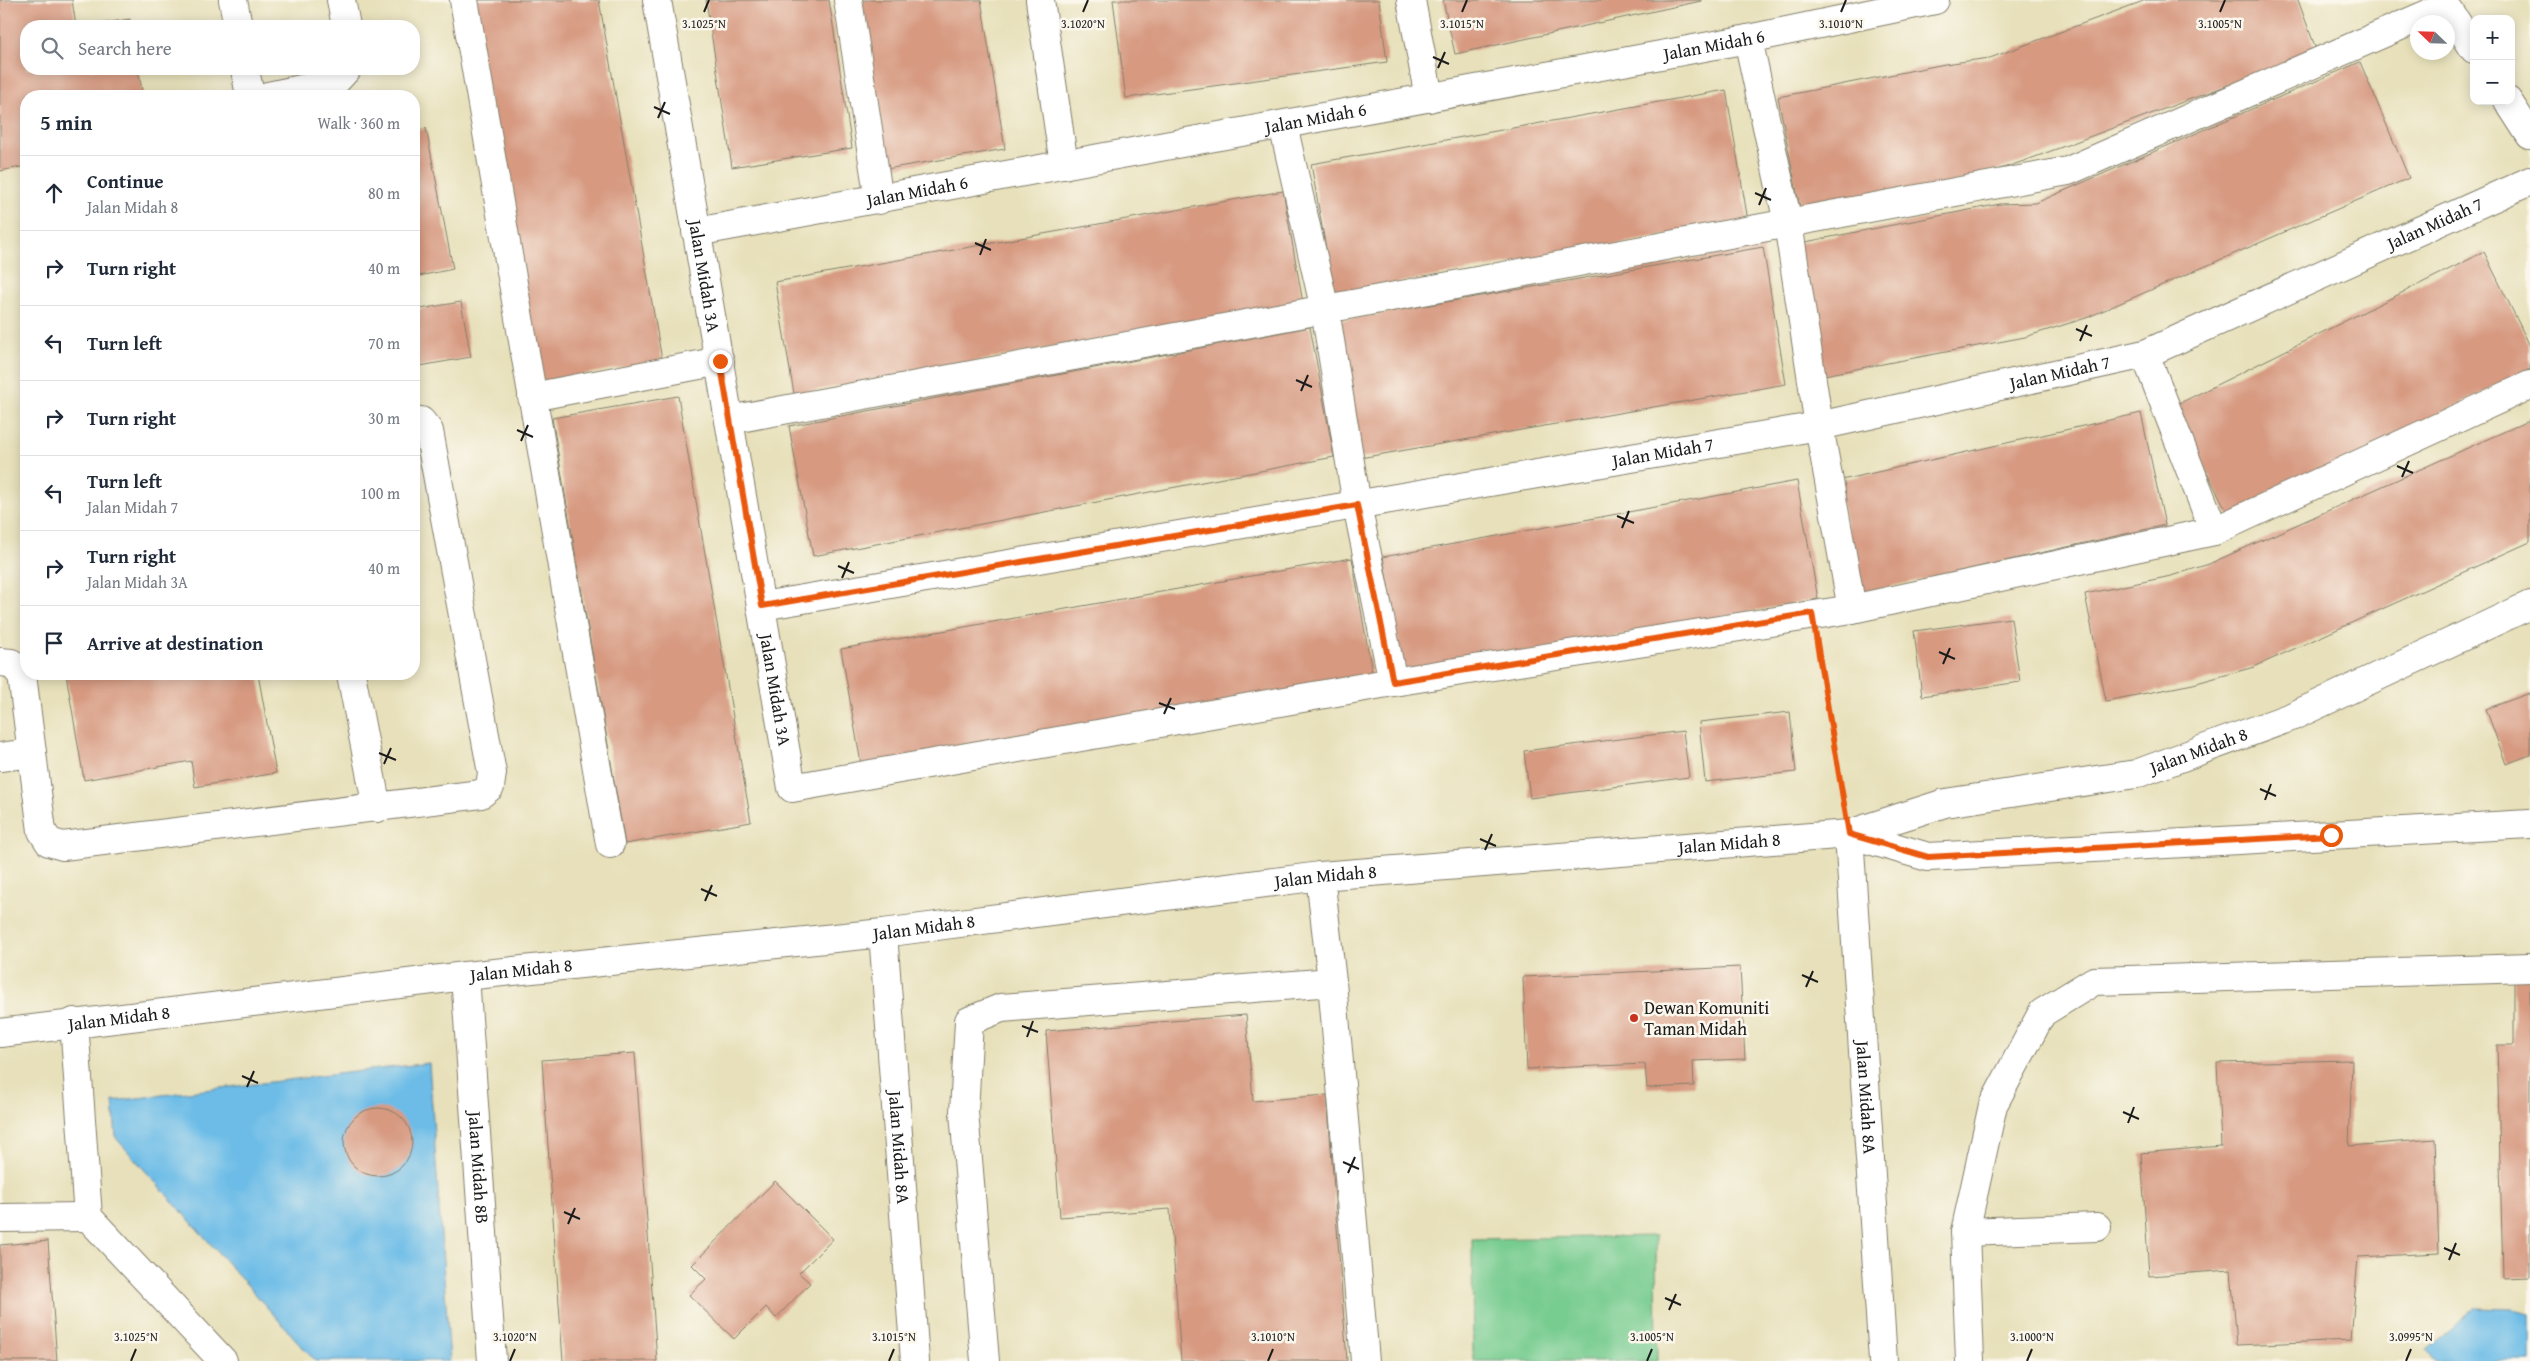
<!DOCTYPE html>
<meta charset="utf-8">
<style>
body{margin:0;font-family:"Gentium Book Plus",serif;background:#f6f6f7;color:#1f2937}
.controls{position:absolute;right:15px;top:15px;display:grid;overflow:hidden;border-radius:10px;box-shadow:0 2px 12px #0003}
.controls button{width:45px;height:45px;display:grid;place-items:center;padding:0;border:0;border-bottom:1px solid #e0e1e3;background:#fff;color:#1f2937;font:25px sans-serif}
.compass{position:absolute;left:2410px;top:15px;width:45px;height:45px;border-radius:50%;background:#fff;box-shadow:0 2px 12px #0003;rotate:293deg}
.stop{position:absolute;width:15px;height:15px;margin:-11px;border:4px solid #ea580c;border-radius:50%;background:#fff}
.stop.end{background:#ea580c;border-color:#fff;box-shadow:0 1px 5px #0008}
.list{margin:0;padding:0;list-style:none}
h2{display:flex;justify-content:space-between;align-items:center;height:65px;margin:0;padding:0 20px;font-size:21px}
h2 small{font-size:16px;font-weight:400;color:#747a83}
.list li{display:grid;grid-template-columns:32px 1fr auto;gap:15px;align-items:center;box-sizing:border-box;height:75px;padding:0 20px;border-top:1px solid #e0e1e3}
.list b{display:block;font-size:19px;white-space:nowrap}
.list p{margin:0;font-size:16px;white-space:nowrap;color:#747a83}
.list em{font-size:16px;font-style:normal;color:#747a83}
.icon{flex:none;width:28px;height:28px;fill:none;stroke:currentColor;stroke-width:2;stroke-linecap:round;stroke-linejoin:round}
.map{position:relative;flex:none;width:2530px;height:1361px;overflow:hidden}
.search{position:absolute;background:#fff;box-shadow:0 2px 12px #0003;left:20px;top:20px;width:400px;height:55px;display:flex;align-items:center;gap:12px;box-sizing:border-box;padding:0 18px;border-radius:20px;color:#747a83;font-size:19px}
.panel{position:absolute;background:#fff;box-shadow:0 2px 12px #0003;left:20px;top:90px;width:400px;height:590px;border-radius:20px}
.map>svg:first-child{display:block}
.green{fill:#77cc90;stroke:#4a7456}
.water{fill:#6cbce7;stroke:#446c82}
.building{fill:#d79a81}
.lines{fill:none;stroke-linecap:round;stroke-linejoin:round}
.minor-casing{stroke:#827e6b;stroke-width:30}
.path{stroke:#827e6b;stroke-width:3;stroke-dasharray:4 4;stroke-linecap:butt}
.minor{stroke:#fff;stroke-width:28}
.route{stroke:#ea580c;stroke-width:6}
.ticks{fill:none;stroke:#1c1c1c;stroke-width:2}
.poi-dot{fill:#c8321e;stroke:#fbf7ec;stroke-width:2}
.labels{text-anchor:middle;stroke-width:5;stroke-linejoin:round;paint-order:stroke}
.street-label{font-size:18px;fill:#1c1c1c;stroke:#fbf7ec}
.poi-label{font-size:18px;fill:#1c1c1c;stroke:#fbf7ec;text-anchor:start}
.ticks-label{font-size:12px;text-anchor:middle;fill:#1c1c1c;stroke:#fbf7ec;stroke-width:5;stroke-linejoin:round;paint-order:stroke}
</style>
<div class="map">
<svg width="2530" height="1361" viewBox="0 0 2530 1361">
<rect width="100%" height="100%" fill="#fbf7ec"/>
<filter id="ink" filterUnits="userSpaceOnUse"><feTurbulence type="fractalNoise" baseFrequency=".02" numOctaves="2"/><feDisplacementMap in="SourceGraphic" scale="10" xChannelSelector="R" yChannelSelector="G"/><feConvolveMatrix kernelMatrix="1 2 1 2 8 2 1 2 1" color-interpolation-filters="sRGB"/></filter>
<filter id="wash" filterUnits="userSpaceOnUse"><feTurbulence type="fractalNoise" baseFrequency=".0096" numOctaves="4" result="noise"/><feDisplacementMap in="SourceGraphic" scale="20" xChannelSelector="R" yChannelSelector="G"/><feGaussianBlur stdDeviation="1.12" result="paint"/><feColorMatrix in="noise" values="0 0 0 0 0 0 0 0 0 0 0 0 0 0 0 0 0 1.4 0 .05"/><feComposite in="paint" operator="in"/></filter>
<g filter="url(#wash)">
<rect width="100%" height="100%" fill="#e7e0ba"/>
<polygon class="green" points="1656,1236 1657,1361 1473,1361 1472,1239"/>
<g class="water">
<polygon points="429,1063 450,1361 315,1361 116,1138 113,1101"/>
<polygon points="2474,1308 2513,1309 2530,1313 2530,1361 2434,1361 2426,1350 2452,1330"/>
</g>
<g id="blocks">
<g class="building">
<polygon points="0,0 72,0 76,26 26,26 26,69 138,69 143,96 26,96 26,166 0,171"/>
<polygon points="472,0 599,0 662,360 538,383"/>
<polygon points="706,0 829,0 852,148 732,167"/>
<polygon points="858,0 981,0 1005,149 886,169"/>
<polygon points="1113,0 1379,0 1387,62 1126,98"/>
<polygon points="1443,0 1701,0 1701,1 1455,54"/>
<polygon points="2146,0 2298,0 2317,52 2027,160 1967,180 1801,213 1778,97 1945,64 1990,58"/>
<polygon points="130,19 131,26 92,26 92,25"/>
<polygon points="2360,62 2409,178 2086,318 2025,337 1819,376 1795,244 2000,204 2036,203"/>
<polygon points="1726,90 1748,221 1334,294 1311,164"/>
<polygon points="426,128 453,269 414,277 414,131"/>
<polygon points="1283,191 1303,303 794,394 775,282"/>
<polygon points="1763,247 1786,384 1360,458 1337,321"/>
<polygon points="2484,252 2530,346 2530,369 2230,518 2174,406"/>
<polygon points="461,302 471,357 414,367 414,310"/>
<polygon points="1310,327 1334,457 813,556 789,426"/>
<polygon points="678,396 751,822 625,844 552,418"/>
<polygon points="2141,413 2165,525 1862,593 1837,481"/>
<polygon points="2530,420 2530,542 2254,667 2193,684 2106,701 2085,594 2171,576 2209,564"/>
<polygon points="1797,481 1818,599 1404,675 1383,557"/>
<polygon points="1352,558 1374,684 863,775 841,649"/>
<polygon points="2011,618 2020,682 1922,696 1914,631"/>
<polygon points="66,674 258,674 276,773 195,787 191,761 84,780"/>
<polygon points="2530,693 2530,755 2506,764 2486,709"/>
<polygon points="1790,712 1796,772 1705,782 1699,722"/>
<polygon points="1683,731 1689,777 1530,798 1524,751"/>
<polygon points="1740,967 1745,1059 1693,1061 1694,1086 1647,1088 1645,1064 1527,1069 1523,977"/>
<polygon points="2530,974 2530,1277 2503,1278 2497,1045 2514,1045 2514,975"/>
<polygon points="1246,1015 1253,1101 1327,1095 1347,1361 1181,1361 1170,1209 1060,1217 1046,1031"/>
<polygon points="635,1053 657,1361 563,1361 542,1060"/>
<polygon points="2352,1060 2349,1146 2435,1139 2439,1253 2358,1257 2351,1340 2237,1345 2231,1270 2149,1276 2141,1153 2221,1146 2217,1063"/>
<circle cx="378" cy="1142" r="34"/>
<polygon points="775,1181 833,1239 799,1273 810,1283 776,1318 766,1307 734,1339 689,1295 706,1279 692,1265"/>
<polygon points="48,1241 57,1361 0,1361 0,1245"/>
</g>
</g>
</g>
<g filter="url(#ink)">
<use href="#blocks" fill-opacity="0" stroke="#827e6b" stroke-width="1"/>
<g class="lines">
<defs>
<g id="minor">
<polyline points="233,0 238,26"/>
<polyline points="341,0 346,26"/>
<polyline points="464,0 610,844"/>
<path id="s1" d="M657 0 792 788 1393 682 1852 609 2214 531 2530 385"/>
<polyline points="848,0 879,200"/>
<polyline points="1040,0 1064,165"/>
<polyline points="1411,0 1429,98"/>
<polyline points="2442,0 2474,49"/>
<polyline points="1748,39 1788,223 1819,426 1852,609"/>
<polyline points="245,69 250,96"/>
<polyline points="268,96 335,82 347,69"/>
<polyline points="2508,101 2530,135"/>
<polyline points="1283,125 1325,310 1357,505 1393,682"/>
<path id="s2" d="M696 232 1748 39 1935 0"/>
<polyline points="2145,354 2214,531"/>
<polyline points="532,397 720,361"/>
<polyline points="729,420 2068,171 2446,6"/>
<path id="s3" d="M762 606 1819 426 2145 354 2530 181"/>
<polyline points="0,662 11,663 22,675 42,831 49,842 63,846 481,794 490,787 492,773 429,431 421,421 414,420"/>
<polyline points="351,674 377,808"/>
<polyline points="0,757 32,753"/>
<polyline points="1849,834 1928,857 2530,824"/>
<path id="s4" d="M1849 834 1883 1361"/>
<polyline points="1320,876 1332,982 1365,1361"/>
<path id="s5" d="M883 933 915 1361"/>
<path id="s6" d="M465 976 492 1361"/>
<polyline points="74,1022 88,1217 223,1361"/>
<path id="s7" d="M0 1033 465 976 883 933 1320 876 1849 834 1945 803 2136 774 2291 717 2530 605"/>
<polyline points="0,1218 88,1217"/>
<polyline points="1965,1232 2097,1227"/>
<polyline points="985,1361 964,1112 969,1021 1001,1008 1332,982"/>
<polyline points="1970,1361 1965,1232 1993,1105 2042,1013 2094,981 2530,968"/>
</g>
</defs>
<use href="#minor" class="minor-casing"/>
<polyline class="path" points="1818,651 1843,798"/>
<use href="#minor" class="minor"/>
</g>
</g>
<g class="lines" filter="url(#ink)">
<polyline class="route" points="720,361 762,606 1357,505 1393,682 1812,613 1849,834 1928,857 2331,835"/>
</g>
<path class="ticks" d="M704 12 709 0M1083 12 1088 0M1462 12 1467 0M1841 12 1846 0M2220 12 2225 0M1433 57 1449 64M1438 68 1445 52M654 107 670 114M658 118 665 102M1755 193 1771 200M1759 205 1766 188M975 243 991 250M980 255 986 239M2076 329 2092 336M2080 341 2087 325M1296 380 1312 387M1301 391 1308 375M517 430 533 437M521 441 528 425M2397 466 2413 473M2402 477 2409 461M1617 516 1634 523M1622 528 1629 511M838 566 854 573M842 578 849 562M1939 652 1955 659M1943 664 1950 648M1159 703 1175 709M1164 714 1171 698M379 753 396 760M384 764 391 748M2260 789 2276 796M2265 800 2271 784M1480 839 1496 846M1485 850 1492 834M701 889 717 896M705 901 712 885M1802 975 1818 982M1806 987 1813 971M1022 1026 1038 1032M1027 1037 1033 1021M242 1076 258 1083M247 1087 254 1071M2123 1112 2139 1119M2128 1123 2134 1107M1343 1162 1359 1169M1348 1173 1355 1157M564 1212 580 1219M568 1224 575 1208M2444 1248 2460 1255M2449 1260 2456 1243M1665 1298 1681 1305M1669 1310 1676 1294M131 1361 136 1349M510 1361 515 1349M889 1361 894 1349M1268 1361 1273 1349M1647 1361 1652 1349M2027 1361 2032 1349M2406 1361 2411 1349"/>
<circle class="poi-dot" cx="1634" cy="1018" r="5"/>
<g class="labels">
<g class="street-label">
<text dy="6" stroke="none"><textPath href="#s2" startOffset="1035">Jalan Midah 6</textPath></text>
<text dy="6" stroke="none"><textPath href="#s2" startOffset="630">Jalan Midah 6</textPath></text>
<text dy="6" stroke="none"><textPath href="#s2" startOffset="225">Jalan Midah 6</textPath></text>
<text dy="6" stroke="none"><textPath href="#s3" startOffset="1724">Jalan Midah 7</textPath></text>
<text dy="6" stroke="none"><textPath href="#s1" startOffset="280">Jalan Midah 3A</textPath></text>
<text dy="6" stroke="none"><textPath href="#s3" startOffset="1319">Jalan Midah 7</textPath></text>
<text dy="6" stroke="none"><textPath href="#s3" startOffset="914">Jalan Midah 7</textPath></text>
<text dy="6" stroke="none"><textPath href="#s1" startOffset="700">Jalan Midah 3A</textPath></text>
<text dy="6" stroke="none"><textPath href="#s7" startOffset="2221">Jalan Midah 8</textPath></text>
<text dy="6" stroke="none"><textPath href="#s7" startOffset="1740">Jalan Midah 8</textPath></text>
<text dy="6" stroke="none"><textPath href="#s7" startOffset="1335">Jalan Midah 8</textPath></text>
<text dy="6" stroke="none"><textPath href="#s7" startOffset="930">Jalan Midah 8</textPath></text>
<text dy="6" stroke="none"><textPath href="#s7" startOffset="525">Jalan Midah 8</textPath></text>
<text dy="6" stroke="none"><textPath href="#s7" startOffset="120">Jalan Midah 8</textPath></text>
<text dy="6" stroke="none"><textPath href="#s4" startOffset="264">Jalan Midah 8A</textPath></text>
<text dy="6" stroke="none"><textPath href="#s5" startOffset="215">Jalan Midah 8A</textPath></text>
<text dy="6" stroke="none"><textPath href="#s6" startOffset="192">Jalan Midah 8B</textPath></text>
</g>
<g class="poi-label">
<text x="1644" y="1014">Dewan Komuniti<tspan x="1644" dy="21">Taman Midah</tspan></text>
</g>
</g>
<g class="ticks-label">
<text x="1841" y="28">3.1010°N</text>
<text x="704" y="28">3.1025°N</text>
<text x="1083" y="28">3.1020°N</text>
<text x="1462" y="28">3.1015°N</text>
<text x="2220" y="28">3.1005°N</text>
<text x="136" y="1341">3.1025°N</text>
<text x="515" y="1341">3.1020°N</text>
<text x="894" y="1341">3.1015°N</text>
<text x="1273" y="1341">3.1010°N</text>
<text x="1652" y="1341">3.1005°N</text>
<text x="2032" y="1341">3.1000°N</text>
<text x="2411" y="1341">3.0995°N</text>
</g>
</svg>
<div class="controls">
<button>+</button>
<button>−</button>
</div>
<svg class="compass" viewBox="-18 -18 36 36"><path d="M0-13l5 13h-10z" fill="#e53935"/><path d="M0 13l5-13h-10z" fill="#747a83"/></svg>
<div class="stop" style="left:2331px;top:835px"></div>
<div class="stop end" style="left:720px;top:361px"></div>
<div class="search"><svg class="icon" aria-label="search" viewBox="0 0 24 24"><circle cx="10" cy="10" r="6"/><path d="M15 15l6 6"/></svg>Search here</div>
<section class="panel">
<h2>5 min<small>Walk · 360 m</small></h2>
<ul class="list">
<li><svg class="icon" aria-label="ahead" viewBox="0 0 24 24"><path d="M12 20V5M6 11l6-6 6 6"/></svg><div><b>Continue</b><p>Jalan Midah 8</p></div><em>80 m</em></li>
<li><svg class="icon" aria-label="right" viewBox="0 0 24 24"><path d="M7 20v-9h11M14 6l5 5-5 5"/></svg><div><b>Turn right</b></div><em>40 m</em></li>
<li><svg class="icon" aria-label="left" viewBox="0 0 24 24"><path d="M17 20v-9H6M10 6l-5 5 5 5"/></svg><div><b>Turn left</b></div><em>70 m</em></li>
<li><svg class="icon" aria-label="right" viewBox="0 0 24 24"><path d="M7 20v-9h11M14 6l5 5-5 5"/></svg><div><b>Turn right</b></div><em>30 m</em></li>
<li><svg class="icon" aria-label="left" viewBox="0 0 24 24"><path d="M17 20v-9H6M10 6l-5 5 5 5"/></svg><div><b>Turn left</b><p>Jalan Midah 7</p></div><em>100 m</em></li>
<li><svg class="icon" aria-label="right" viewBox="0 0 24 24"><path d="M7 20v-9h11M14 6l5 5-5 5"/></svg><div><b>Turn right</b><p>Jalan Midah 3A</p></div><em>40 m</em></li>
<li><svg class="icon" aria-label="arrive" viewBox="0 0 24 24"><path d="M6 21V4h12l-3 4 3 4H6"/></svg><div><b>Arrive at destination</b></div></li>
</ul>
</section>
</div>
